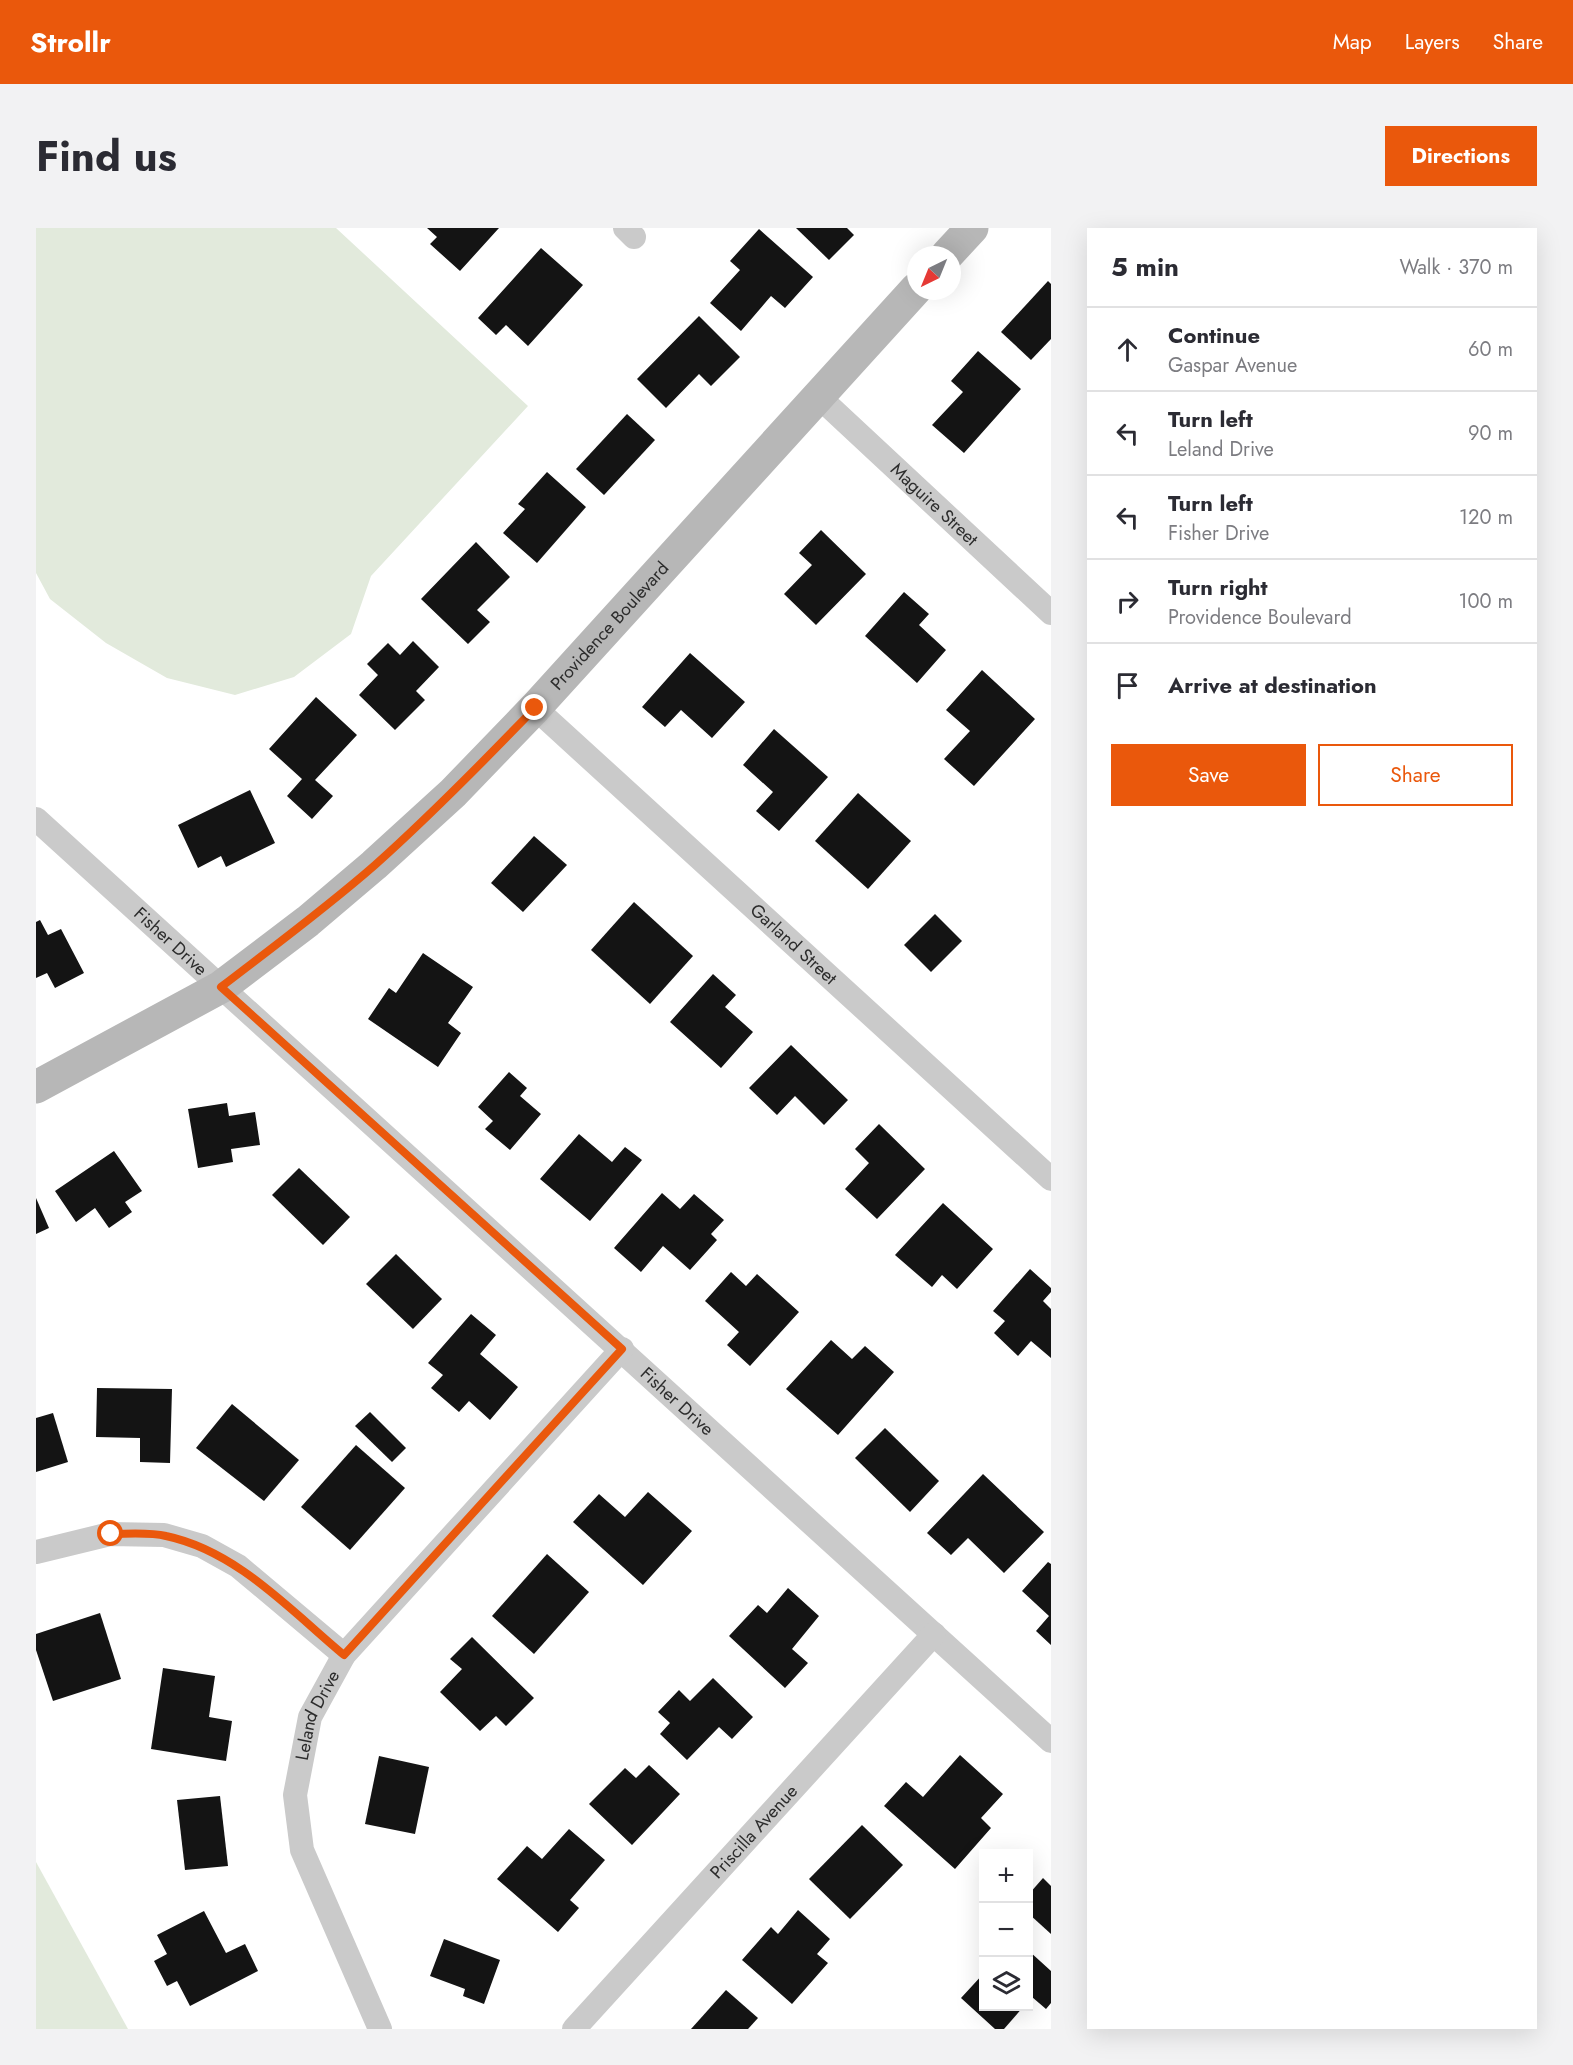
<!DOCTYPE html>
<meta charset="utf-8">
<style>
body{margin:0;font-family:Jost,sans-serif;background:#f2f2f3;color:#2b2b33}
.controls{position:absolute;right:18px;bottom:18px;display:grid;overflow:hidden;border-radius:0px;box-shadow:0 6px 24px #0002}
.controls button{width:54px;height:54px;display:grid;place-items:center;padding:0;border:0;border-bottom:2px solid #e1e1e2;background:#fff;color:#2b2b33;font:30px sans-serif}
.compass{position:absolute;left:871px;top:18px;width:54px;height:54px;border-radius:50%;background:#fff;box-shadow:0 6px 24px #0002;rotate:223deg}
.stop{position:absolute;width:18px;height:18px;margin:-14px;border:4px solid #ea580c;border-radius:50%;background:#fff}
.stop.end{background:#ea580c;border-color:#fff;box-shadow:0 2px 6px #0008}
.list{margin:0;padding:0;list-style:none}
h2{display:flex;justify-content:space-between;align-items:center;height:78px;margin:0;padding:0 24px;font-size:26px}
h2 small{font-size:20px;font-weight:400;color:#7c7c81}
.list li{display:grid;grid-template-columns:39px 1fr auto;gap:18px;align-items:center;box-sizing:border-box;height:84px;padding:0 24px;border-top:2px solid #e1e1e2}
.list b{display:block;font-size:22px;white-space:nowrap}
.list p{margin:0;font-size:20px;white-space:nowrap;color:#7c7c81}
.list em{font-size:20px;font-style:normal;color:#7c7c81}
.actions{display:flex;gap:12px;padding:18px 24px}
.actions a{flex:1;padding:14px 0;border:2px solid #ea580c;border-radius:0px;text-align:center;font-size:21px;color:#ea580c}
.actions .main{background:#ea580c;color:#fff}
.icon{flex:none;width:33px;height:33px;fill:none;stroke:currentColor;stroke-width:2;stroke-linecap:round;stroke-linejoin:round}
.map{position:relative;flex:none;width:1015px;height:1801px;overflow:hidden;border-radius:0px}
header{display:flex;align-items:center;gap:36px;box-sizing:border-box;height:84px;padding:0 30px;background:#ea580c;color:#fff}
header strong{font-size:28px}
nav{display:flex;gap:33px;margin-inline-start:auto;font-size:21px}
.intro{display:flex;align-items:center;justify-content:space-between;box-sizing:border-box;height:144px;padding:0 36px}
h1{margin:0;font-size:42px}
.button{padding:15px 27px;border-radius:0px;background:#ea580c;color:#fff;font-size:21px;font-weight:700}
main{display:flex;gap:36px;padding:0 36px}
aside{flex:1;background:#fff;border-radius:0px;box-shadow:0 6px 24px #0002}
.map>svg:first-child{display:block}
.green{fill:#e2eadc}
.building{fill:#141414}
.lines{fill:none;stroke-linecap:round;stroke-linejoin:round}
.street{stroke:#cacaca;stroke-width:24}
.secondary{stroke:#b7b7b7;stroke-width:33}
.route{stroke:#ea580c;stroke-width:8}
.labels{text-anchor:middle;stroke-width:6;stroke-linejoin:round;paint-order:stroke}
.street-label{font-size:18px;fill:#2d2d2d;stroke:#fff}
</style>
<header>
<strong>Strollr</strong>
<nav><a>Map</a><a>Layers</a><a>Share</a></nav>
</header>
<div class="intro"><h1>Find us</h1><a class="button">Directions</a></div>
<main>
<div class="map">
<svg width="1015" height="1801" viewBox="0 0 1015 1801">
<rect width="100%" height="100%" fill="#fff"/>
<g class="green">
<polygon points="0,0 300,0 492,178 335,348 315,406 258,449 199,467 131,450 70,415 14,371 0,345"/>
<polygon points="0,1634 92,1801 0,1801"/>
</g>
<g class="building">
<polygon points="391,0 463,0 424,43 394,16 401,9"/>
<polygon points="760,0 811,0 818,7 793,32"/>
<polygon points="723,1 777,49 749,80 735,68 705,103 674,75 704,42 694,33"/>
<polygon points="505,20 547,57 492,118 470,97 460,107 442,90"/>
<polygon points="1012,53 1015,56 1015,111 995,132 965,104"/>
<polygon points="663,88 704,129 675,158 663,146 630,180 601,151"/>
<polygon points="942,123 985,161 928,225 896,197 927,164 915,153"/>
<polygon points="591,186 619,212 568,267 540,241"/>
<polygon points="511,244 550,279 501,335 467,305 489,281 482,276"/>
<polygon points="785,302 830,346 780,397 748,366 776,337 763,325"/>
<polygon points="440,314 474,349 441,382 454,394 432,416 385,371"/>
<polygon points="868,364 893,386 883,397 910,422 881,455 829,408"/>
<polygon points="377,413 403,439 380,463 389,472 359,502 323,467 342,447 331,436 352,415 364,427"/>
<polygon points="654,425 709,474 676,510 645,482 629,499 606,479"/>
<polygon points="946,442 999,491 938,558 908,531 934,503 910,482"/>
<polygon points="280,469 321,507 279,552 297,568 276,591 251,568 266,551 233,521"/>
<polygon points="738,501 792,549 743,603 720,583 737,564 707,537"/>
<polygon points="214,562 239,615 190,639 185,628 162,640 142,597"/>
<polygon points="822,565 875,613 832,661 779,613"/>
<polygon points="498,608 531,637 487,684 455,655"/>
<polygon points="598,674 657,728 614,776 555,722"/>
<polygon points="899,686 926,713 895,744 868,717"/>
<polygon points="4,692 12,707 25,701 48,745 19,760 11,745 0,750 0,694"/>
<polygon points="387,725 437,759 412,795 425,805 402,839 332,791 353,760 360,765"/>
<polygon points="677,746 700,767 689,779 717,804 685,840 634,794"/>
<polygon points="755,817 812,872 788,897 759,868 741,887 713,860"/>
<polygon points="473,844 491,860 484,868 505,886 474,922 449,901 457,893 442,879"/>
<polygon points="191,875 193,888 219,884 224,917 195,921 197,934 162,940 152,881"/>
<polygon points="843,896 889,941 841,991 809,961 833,935 819,921"/>
<polygon points="543,906 576,934 589,919 606,932 554,993 504,951"/>
<polygon points="78,923 106,963 89,974 96,984 73,1000 59,980 40,994 19,963"/>
<polygon points="263,940 314,989 287,1017 236,967"/>
<polygon points="626,965 644,981 658,966 688,992 675,1006 681,1012 654,1042 627,1018 605,1044 578,1020"/>
<polygon points="0,970 13,1000 0,1006"/>
<polygon points="907,975 957,1021 921,1061 906,1047 896,1059 859,1027"/>
<polygon points="360,1026 406,1071 377,1101 330,1056"/>
<polygon points="994,1041 1015,1060 1015,1064 1007,1073 1015,1081 1015,1130 995,1113 982,1128 958,1105 969,1093 957,1083"/>
<polygon points="695,1044 710,1058 721,1046 763,1084 714,1138 691,1117 703,1104 669,1073"/>
<polygon points="435,1086 460,1107 444,1126 482,1159 454,1192 433,1173 423,1184 395,1160 407,1147 392,1135"/>
<polygon points="795,1112 816,1131 829,1118 858,1144 802,1207 750,1161"/>
<polygon points="61,1160 136,1161 134,1235 104,1234 104,1210 60,1209"/>
<polygon points="196,1176 263,1232 228,1273 160,1220"/>
<polygon points="334,1184 370,1220 356,1234 319,1198"/>
<polygon points="17,1185 32,1234 0,1244 0,1190"/>
<polygon points="849,1200 903,1253 874,1284 819,1230"/>
<polygon points="320,1217 369,1260 314,1322 265,1279"/>
<polygon points="947,1246 1008,1304 968,1345 932,1310 915,1327 891,1305"/>
<polygon points="612,1264 656,1303 607,1357 537,1294 563,1266 589,1289"/>
<polygon points="511,1326 553,1364 498,1426 456,1388"/>
<polygon points="1012,1334 1015,1336 1015,1417 1000,1403 1013,1388 986,1363"/>
<polygon points="752,1360 783,1388 756,1421 772,1435 749,1460 693,1408 722,1377 731,1385"/>
<polygon points="64,1385 85,1451 17,1473 0,1422 0,1406"/>
<polygon points="436,1409 498,1470 470,1498 460,1488 444,1503 404,1464 426,1441 414,1431"/>
<polygon points="127,1440 179,1448 173,1489 196,1493 190,1533 115,1521"/>
<polygon points="677,1450 717,1489 696,1511 683,1499 651,1532 624,1506 634,1495 622,1484 643,1462 654,1473"/>
<polygon points="924,1527 967,1566 945,1590 955,1600 919,1641 848,1578 870,1554 887,1569"/>
<polygon points="343,1528 393,1539 379,1606 329,1596"/>
<polygon points="613,1537 644,1566 596,1617 553,1576 589,1540 600,1550"/>
<polygon points="184,1568 192,1638 149,1642 141,1572"/>
<polygon points="826,1597 867,1637 814,1691 773,1651"/>
<polygon points="533,1601 569,1632 534,1672 543,1680 522,1704 461,1651 491,1618 506,1631"/>
<polygon points="1007,1650 1015,1658 1015,1706 993,1686 993,1666"/>
<polygon points="762,1682 794,1711 781,1726 792,1735 756,1776 706,1732 735,1699 742,1706"/>
<polygon points="168,1683 190,1725 209,1716 222,1743 154,1778 141,1753 131,1758 118,1733 131,1726 121,1707"/>
<polygon points="408,1711 464,1732 448,1776 427,1768 429,1761 394,1748"/>
<polygon points="993,1723 1015,1743 1015,1775 1010,1781 996,1769 993,1773"/>
<polygon points="948,1745 948,1778 988,1778 968,1801 959,1801 925,1770"/>
<polygon points="690,1762 722,1790 712,1801 655,1801"/>
</g>
<g class="lines">
<g class="street">
<polyline points="589,0 598,9"/>
<path id="s1" d="M782 168 1015 385"/>
<path id="s2" d="M499 480 1015 951"/>
<path id="s3" d="M0 591 1015 1513"/>
<polyline points="0,1324 74,1306 128,1307 166,1318 202,1338 308,1427"/>
<path id="s4" d="M344 1801 266 1622 259 1567 274 1489 308 1427 586 1121"/>
<path id="s5" d="M538 1801 898 1406"/>
</g>
<g class="secondary">
<polyline points="911,27 936,0"/>
<path id="s6" d="M0 859 185 759 272 693 338 637 417 565 499 480 880 61"/>
</g>
</g>
<g class="lines">
<path class="route" d="M75 1306C92 1306 113 1304 130 1308 201 1323 254 1382 308 1427L586 1121 185 759C237 719 290 680 339 637 395 587 447 534 499 480"/>
</g>
<g class="labels">
<g class="street-label">
<text dy="6" stroke="none"><textPath href="#s1" startOffset="159">Maguire Street</textPath></text>
<text dy="6" stroke="none"><textPath href="#s6" startOffset="742">Providence Boulevard</textPath></text>
<text dy="6" stroke="none"><textPath href="#s3" startOffset="182">Fisher Drive</textPath></text>
<text dy="6" stroke="none"><textPath href="#s2" startOffset="350">Garland Street</textPath></text>
<text dy="6" stroke="none"><textPath href="#s3" startOffset="866">Fisher Drive</textPath></text>
<text dy="6" stroke="none"><textPath href="#s4" startOffset="334">Leland Drive</textPath></text>
<text dy="6" stroke="none"><textPath href="#s5" startOffset="267">Priscilla Avenue</textPath></text>
</g>
</g>
</svg>
<div class="controls">
<button>+</button>
<button>−</button>
<button><svg class="icon" aria-label="layers" viewBox="0 0 24 24"><path d="M12 4l9 5-9 5-9-5zM3 14l9 5 9-5"/></svg></button>
</div>
<svg class="compass" viewBox="-18 -18 36 36"><path d="M0-13l5 13h-10z" fill="#e53935"/><path d="M0 13l5-13h-10z" fill="#7c7c81"/></svg>
<div class="stop" style="left:75px;top:1306px"></div>
<div class="stop end" style="left:499px;top:480px"></div>
</div>
<aside>
<h2>5 min<small>Walk · 370 m</small></h2>
<ul class="list">
<li><svg class="icon" aria-label="ahead" viewBox="0 0 24 24"><path d="M12 20V5M6 11l6-6 6 6"/></svg><div><b>Continue</b><p>Gaspar Avenue</p></div><em>60 m</em></li>
<li><svg class="icon" aria-label="left" viewBox="0 0 24 24"><path d="M17 20v-9H6M10 6l-5 5 5 5"/></svg><div><b>Turn left</b><p>Leland Drive</p></div><em>90 m</em></li>
<li><svg class="icon" aria-label="left" viewBox="0 0 24 24"><path d="M17 20v-9H6M10 6l-5 5 5 5"/></svg><div><b>Turn left</b><p>Fisher Drive</p></div><em>120 m</em></li>
<li><svg class="icon" aria-label="right" viewBox="0 0 24 24"><path d="M7 20v-9h11M14 6l5 5-5 5"/></svg><div><b>Turn right</b><p>Providence Boulevard</p></div><em>100 m</em></li>
<li><svg class="icon" aria-label="arrive" viewBox="0 0 24 24"><path d="M6 21V4h12l-3 4 3 4H6"/></svg><div><b>Arrive at destination</b></div></li>
</ul>
<div class="actions"><a class="main">Save</a><a>Share</a></div>
</aside>
</main>
